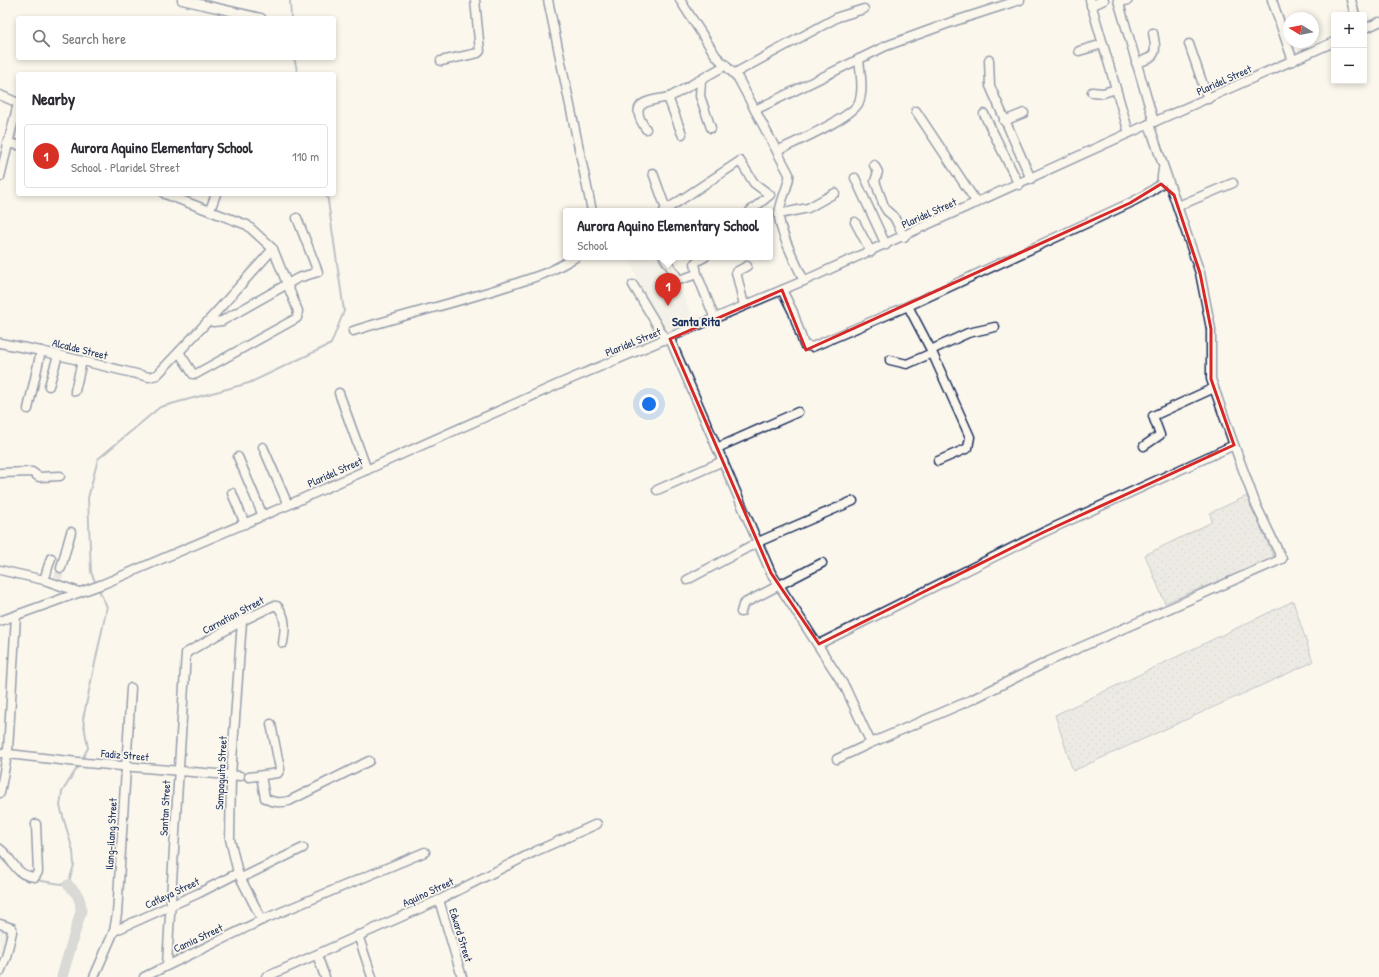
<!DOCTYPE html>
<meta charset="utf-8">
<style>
body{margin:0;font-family:"Patrick Hand",sans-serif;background:#f2f2f3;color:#2b2b33}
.controls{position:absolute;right:12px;top:12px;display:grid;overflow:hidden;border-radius:4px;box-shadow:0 2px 6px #0003}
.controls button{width:36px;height:36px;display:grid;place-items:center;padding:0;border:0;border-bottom:1px solid #e1e1e2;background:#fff;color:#2b2b33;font:20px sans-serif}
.compass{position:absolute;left:1283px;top:12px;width:36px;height:36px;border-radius:50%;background:#fff;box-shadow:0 2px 6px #0003;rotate:280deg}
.you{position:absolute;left:649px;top:404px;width:14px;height:14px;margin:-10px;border:3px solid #fff;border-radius:50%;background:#1a73e8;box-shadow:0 0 0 6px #1a73e833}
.badge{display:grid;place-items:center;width:26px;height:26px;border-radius:50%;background:#d93025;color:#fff;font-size:13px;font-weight:700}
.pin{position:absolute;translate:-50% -33px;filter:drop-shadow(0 1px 2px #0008)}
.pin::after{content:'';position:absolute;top:21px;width:14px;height:12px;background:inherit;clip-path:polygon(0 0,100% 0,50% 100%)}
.popup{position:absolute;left:563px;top:208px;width:210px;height:52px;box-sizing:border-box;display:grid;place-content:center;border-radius:4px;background:#fff;filter:drop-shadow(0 1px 3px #0005);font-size:13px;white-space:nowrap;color:#7c7c81}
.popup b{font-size:15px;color:#2b2b33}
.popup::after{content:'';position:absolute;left:50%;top:100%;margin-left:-8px;border:8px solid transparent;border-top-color:#fff}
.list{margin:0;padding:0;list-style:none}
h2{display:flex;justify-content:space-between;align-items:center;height:52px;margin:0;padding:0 16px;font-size:17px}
h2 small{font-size:13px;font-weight:400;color:#7c7c81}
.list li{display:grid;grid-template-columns:26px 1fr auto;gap:12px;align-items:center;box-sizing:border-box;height:64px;margin:0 8px 8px;padding:0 8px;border:1px solid #e1e1e2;border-radius:4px}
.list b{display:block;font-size:15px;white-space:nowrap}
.list p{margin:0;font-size:13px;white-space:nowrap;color:#7c7c81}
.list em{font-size:13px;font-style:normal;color:#7c7c81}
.icon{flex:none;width:22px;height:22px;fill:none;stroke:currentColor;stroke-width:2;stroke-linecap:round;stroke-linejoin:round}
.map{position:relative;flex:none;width:1379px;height:977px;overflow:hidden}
.search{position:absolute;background:#fff;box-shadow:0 2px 6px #0003;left:16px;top:16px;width:320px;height:44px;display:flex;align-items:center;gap:10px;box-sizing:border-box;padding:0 14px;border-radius:4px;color:#7c7c81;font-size:15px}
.panel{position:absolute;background:#fff;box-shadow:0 2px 6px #0003;left:16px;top:72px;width:320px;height:124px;border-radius:4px}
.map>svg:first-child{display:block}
.built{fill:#eae8e2}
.green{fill:url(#green-dots);stroke:#7a849a}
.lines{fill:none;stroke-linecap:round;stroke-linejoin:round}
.stream{stroke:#747e96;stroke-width:2}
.river{stroke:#afb3bb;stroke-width:11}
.minor-tunnel{stroke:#cecfd0;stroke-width:8;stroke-dasharray:8 4;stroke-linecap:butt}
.minor-casing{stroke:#1b2f5e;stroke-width:11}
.minor{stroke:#fbf7ec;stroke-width:8}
.marked{fill:none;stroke:#d62828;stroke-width:3;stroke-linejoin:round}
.labels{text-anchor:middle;stroke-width:3.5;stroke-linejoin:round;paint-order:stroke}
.street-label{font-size:11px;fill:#1b2f5e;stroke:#fbf7ec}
.quarter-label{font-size:13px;font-weight:bold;fill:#1b2f5e;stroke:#fbf7ec}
</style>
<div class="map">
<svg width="1379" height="977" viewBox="0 0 1379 977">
<defs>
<pattern id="green-dots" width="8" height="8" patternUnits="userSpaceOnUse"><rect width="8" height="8" fill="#dadad7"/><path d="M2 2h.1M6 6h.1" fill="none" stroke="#babbbb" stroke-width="1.8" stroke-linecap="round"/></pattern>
</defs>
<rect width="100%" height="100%" fill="#fbf7ec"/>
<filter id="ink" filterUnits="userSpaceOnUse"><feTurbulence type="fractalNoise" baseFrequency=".025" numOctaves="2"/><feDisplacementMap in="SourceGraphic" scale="8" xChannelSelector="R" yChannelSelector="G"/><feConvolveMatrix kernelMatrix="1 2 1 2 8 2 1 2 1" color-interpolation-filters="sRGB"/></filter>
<g filter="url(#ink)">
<g class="built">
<polygon points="640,257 661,258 675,278 695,323 662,337 630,261"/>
<polygon points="0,925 11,927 0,966"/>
</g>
<g class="green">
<polygon points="1247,496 1274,558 1165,603 1145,555 1212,522 1210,513"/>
<polygon points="1293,601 1313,662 1073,771 1055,715"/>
</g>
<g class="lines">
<g class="stream">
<polyline points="290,0 291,18"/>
<polyline points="294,58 298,74"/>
<polyline points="96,584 91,572 88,498 98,459 160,407 249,383 331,344 344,311 327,194"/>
<polyline points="81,761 88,748 83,719 107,607 98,588"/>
<polyline points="0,857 11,868"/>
<polyline points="17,874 21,878 27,879"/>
<polyline points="35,880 68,885 74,865 73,851 60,806 62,792 79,765"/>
</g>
<path class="river" d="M62 977 81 911C81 898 77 893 68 885"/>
<polyline class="minor-tunnel" points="58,578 61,568"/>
<defs>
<g id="minor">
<polyline points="182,0 261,18"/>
<polyline points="548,0 592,211"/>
<path d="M680 0 716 56 738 78 789 174C791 181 779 203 779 215 779 232 797 265 804 281"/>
<polyline points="1090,0 1129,133"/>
<polyline points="1118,0 1154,122"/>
<polyline points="1272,0 1293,61"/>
<polyline points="1351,0 1355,15"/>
<polyline points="1119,3 1128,0"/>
<polyline points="1091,6 1104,0"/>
<polyline points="1364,29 1379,22"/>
<polyline points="1189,44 1208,99"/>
<polyline points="1079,51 1103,44"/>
<polyline points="989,60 990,86 1031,179"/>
<polyline points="441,61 478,53 480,51 475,0"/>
<path d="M1136 63C1157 57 1157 53 1153 33"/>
<polyline points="735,73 838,17 864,9"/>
<polyline points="701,81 700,96 711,128"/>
<polyline points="1092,92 1103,93 1116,89"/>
<polyline points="0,95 18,103"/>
<polyline points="755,110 886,46 952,22 1020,0"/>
<polyline points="916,111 977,203"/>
<polyline points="984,114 1019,185"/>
<polyline points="1004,121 1024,113"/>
<path d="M646 129C627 102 647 101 670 97"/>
<polyline points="682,134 669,100 670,97 726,65"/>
<polyline points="7,143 18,145"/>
<path d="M777 151C793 143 854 117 859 102 864 89 860 72 859 59"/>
<polyline points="874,165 878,172 875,181 884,206 887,211 894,217 904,237"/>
<polyline points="653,173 666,209"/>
<polyline points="0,177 18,103"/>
<polyline points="855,178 886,245"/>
<polyline points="1178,206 1233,183"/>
<polyline points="210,210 216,194"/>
<polyline points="664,211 740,161 754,183 770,195 750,211"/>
<polyline points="779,214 808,208 835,193"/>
<polyline points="855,222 871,252"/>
<polyline points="664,257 679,280 697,274 715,319"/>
<polyline points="697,274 695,263 697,261 705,257"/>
<polyline points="633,285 666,340"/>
<polyline points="782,290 793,312 804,345 812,347 908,306 1130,203 1145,195 1161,184 1163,169"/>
<polyline points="744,305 736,272 747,266"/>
<polyline points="908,306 931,350 968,333 995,327"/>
<polyline points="210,319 213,322 222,321 298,278 318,272 297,218"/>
<path d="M353 331C416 311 481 297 543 274 554 270 565 263 576 257"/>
<polyline points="670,339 771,573 845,687 871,743 971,700 1047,662 1282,559 1256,505 1234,445"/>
<polyline points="0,343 41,351 149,377 157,375 210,319 273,249 247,225 165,194"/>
<polyline points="931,350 970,437 968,448 938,461"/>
<polyline points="179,352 193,374 196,374 297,318 298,311 273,249"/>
<polyline points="890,360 907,364 932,353"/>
<polyline points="49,386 58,355"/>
<polyline points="75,391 82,361"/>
<polyline points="339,393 367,470"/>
<polyline points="28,409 41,351"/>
<polyline points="1144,446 1160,435 1153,416 1214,388"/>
<polyline points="263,447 288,505"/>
<polyline points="717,448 798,412"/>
<polyline points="238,457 263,516"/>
<polyline points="0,473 32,472 39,477 60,476"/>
<polyline points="657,490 723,461"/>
<polyline points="232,493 245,524"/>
<polyline points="61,568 71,532"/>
<polyline points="0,570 44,580 79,592"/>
<polyline points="44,580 51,558"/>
<polyline points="687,580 758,542 853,501"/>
<polyline points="741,612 743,605 745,603 822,563"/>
<polyline points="0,621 103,584 288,505 561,383 808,279 1129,133 1334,42"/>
<polyline points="242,621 231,775 230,839 238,873 262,920"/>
<polyline points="819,644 1044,532 1234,445 1211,379 1211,329 1200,273 1149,124"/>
<polyline points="0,753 86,763 240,776"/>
<polyline points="837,759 871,743"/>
<path d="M261 776 265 798C272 803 280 803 289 801L369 761"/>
<polyline points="249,777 278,773 280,769 271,724"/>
<polyline points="0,793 8,750 16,616"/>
<path d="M0 849C13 858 14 876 35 877L38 872 36 824"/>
<polyline points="241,878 303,848"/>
<polyline points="439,900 462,977"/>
<polyline points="0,924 12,928 12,932 6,957 0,972"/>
<polyline points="114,931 199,893 238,873"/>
<polyline points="358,935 372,977"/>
<polyline points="317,955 325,977"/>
<path d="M167 964 186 653 242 621 273 606H277C287 616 285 630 283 643"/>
<polyline points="94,977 114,931 117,914 131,688"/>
<polyline points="144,977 262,920 425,852"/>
<polyline points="266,977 439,900 534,852 597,824"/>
</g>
</defs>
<use href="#minor" class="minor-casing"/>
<use href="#minor" class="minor"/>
</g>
</g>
<path d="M0 0H1379V977H0ZM1161 184 1174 195 1200 273 1211 329V379L1234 445 1044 532 819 644 771 573 670 339 782 290 806 350 1130 203Z" fill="#fbf7ec" fill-opacity=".55" fill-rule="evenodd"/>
<path class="marked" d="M1161 184 1174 195 1200 273 1211 329V379L1234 445 1044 532 819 644 771 573 670 339 782 290 806 350 1130 203Z"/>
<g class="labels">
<g class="street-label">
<text transform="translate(1224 80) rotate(-24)" y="4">Plaridel Street</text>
<text transform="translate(929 213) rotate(-24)" y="4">Plaridel Street</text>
<text transform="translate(633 342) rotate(-22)" y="4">Plaridel Street</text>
<text transform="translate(80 349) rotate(14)" y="4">Alcalde Street</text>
<text transform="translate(335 472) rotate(-24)" y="4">Plaridel Street</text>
<text transform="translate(233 615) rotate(-28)" y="4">Carnation Street</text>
<text transform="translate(125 755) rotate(5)" y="4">Fadiz Street</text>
<text transform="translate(221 773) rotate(-87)" y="4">Sampaguita Street</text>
<text transform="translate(165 808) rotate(-87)" y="4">Santan Street</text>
<text transform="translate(111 834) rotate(-87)" y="4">Ilang-ilang Street</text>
<text transform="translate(428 892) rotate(-25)" y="4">Aquino Street</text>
<text transform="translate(172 893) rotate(-25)" y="4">Catleya Street</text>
<text transform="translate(461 935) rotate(73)" y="4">Edward Street</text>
<text transform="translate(198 938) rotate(-25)" y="4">Camia Street</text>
</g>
<g class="quarter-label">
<text x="696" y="326">Santa Rita</text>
</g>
</g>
</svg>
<div class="controls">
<button>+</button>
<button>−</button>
</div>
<svg class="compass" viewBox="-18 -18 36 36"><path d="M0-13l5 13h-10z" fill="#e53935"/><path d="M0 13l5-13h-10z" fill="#7c7c81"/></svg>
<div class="you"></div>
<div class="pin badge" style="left:668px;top:306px">1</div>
<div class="popup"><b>Aurora Aquino Elementary School</b>School</div>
<div class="search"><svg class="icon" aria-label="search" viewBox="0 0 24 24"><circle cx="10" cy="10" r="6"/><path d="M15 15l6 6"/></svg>Search here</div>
<section class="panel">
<h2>Nearby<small></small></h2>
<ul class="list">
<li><span class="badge">1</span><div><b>Aurora Aquino Elementary School</b><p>School · Plaridel Street</p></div><em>110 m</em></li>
</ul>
</section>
</div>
